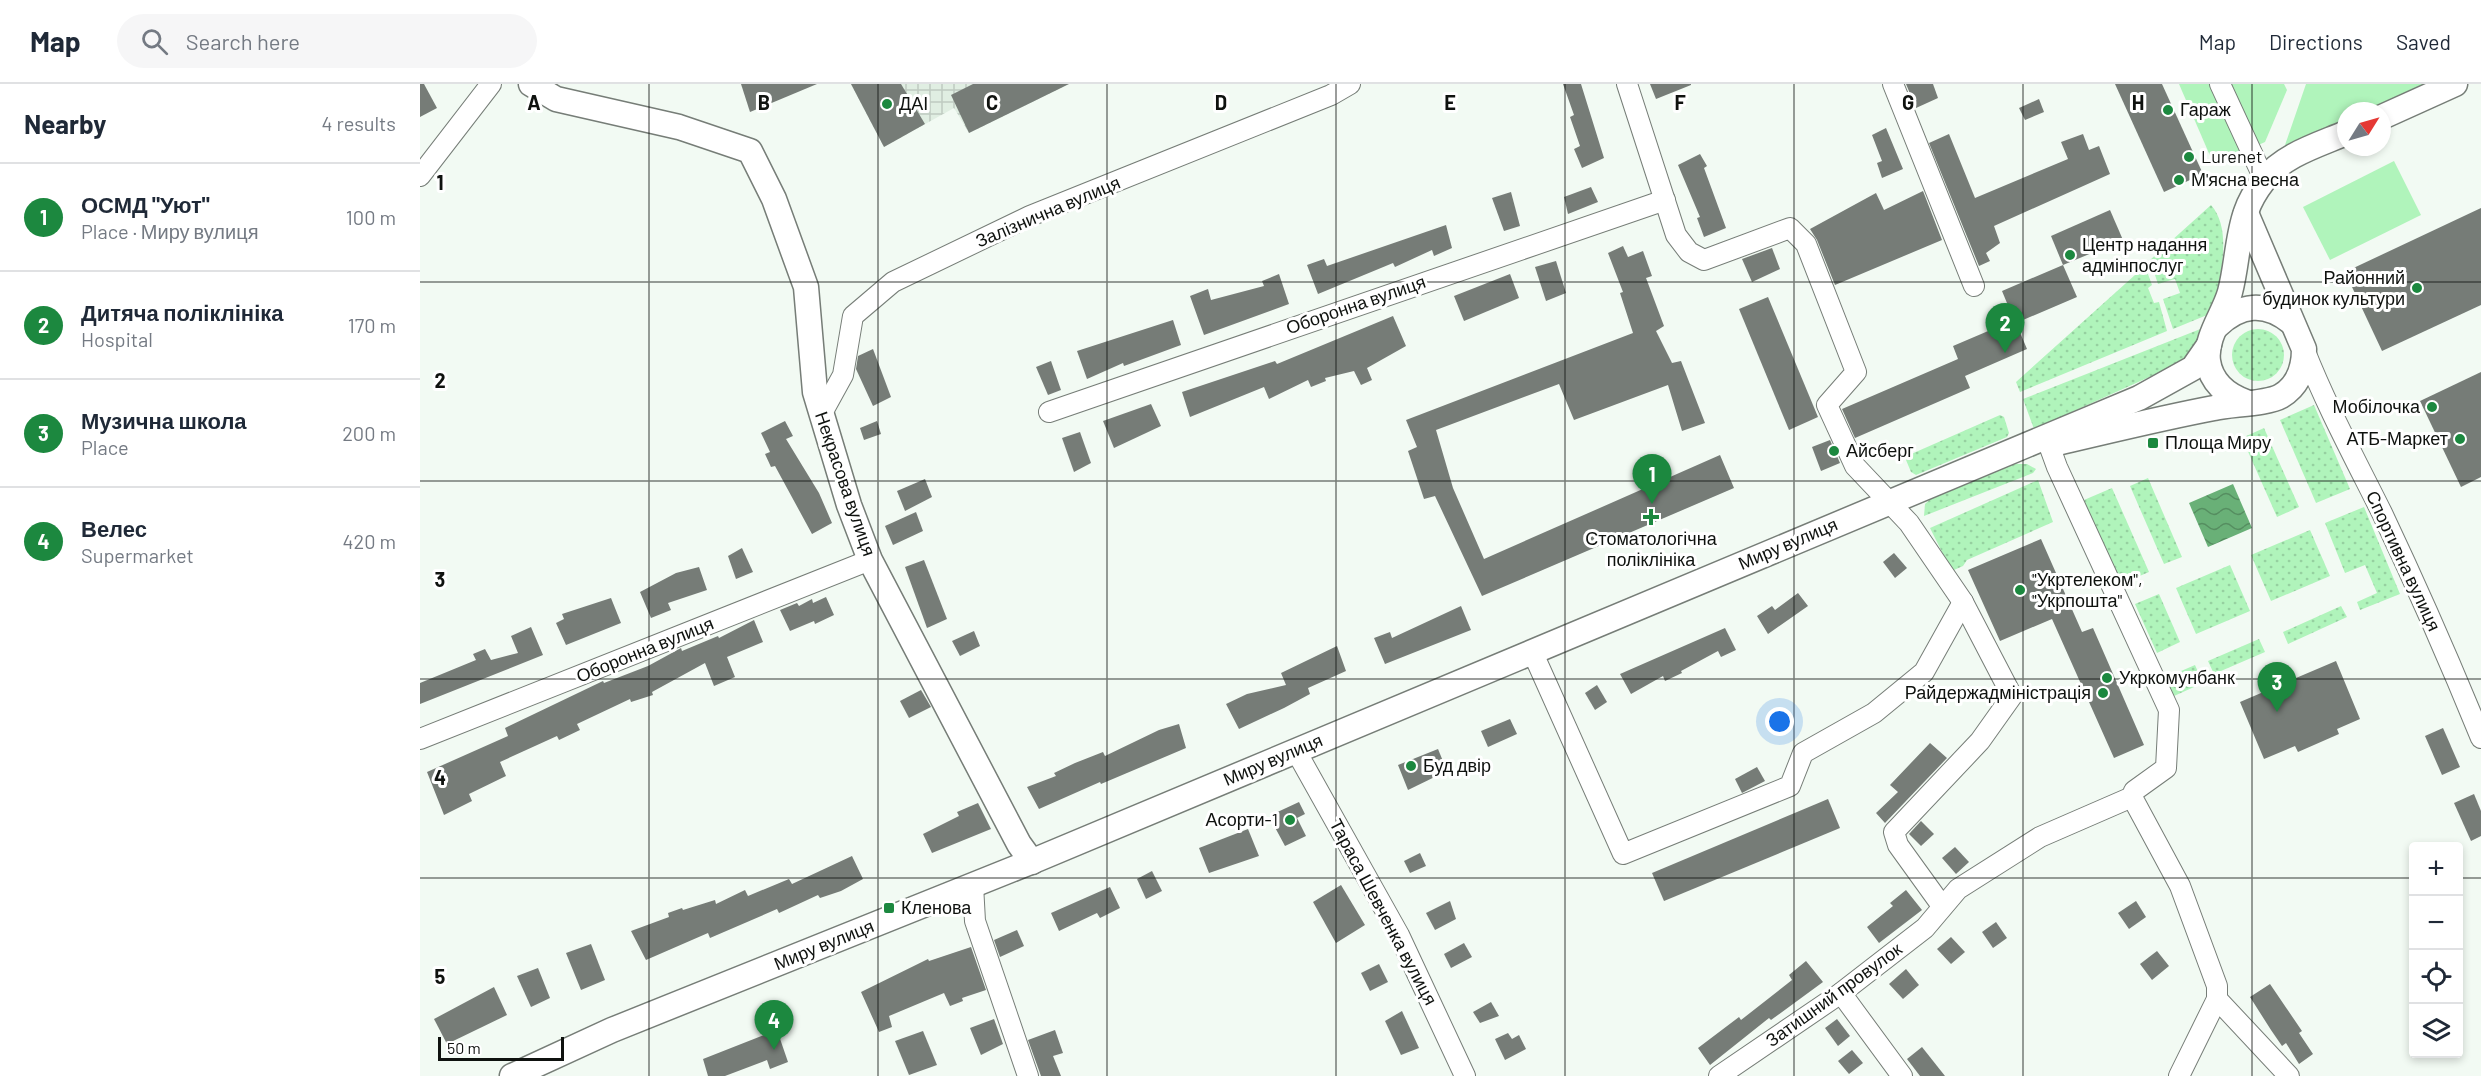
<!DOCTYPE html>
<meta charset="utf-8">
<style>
body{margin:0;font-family:Barlow,sans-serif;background:#f6f6f7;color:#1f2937}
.controls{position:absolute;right:18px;bottom:18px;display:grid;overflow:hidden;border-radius:6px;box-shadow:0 3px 9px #0003}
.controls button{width:54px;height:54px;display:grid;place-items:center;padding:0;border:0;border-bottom:2px solid #e0e1e3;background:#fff;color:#1f2937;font:30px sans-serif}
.compass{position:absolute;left:1917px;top:18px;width:54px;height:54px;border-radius:50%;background:#fff;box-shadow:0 3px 9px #0003;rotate:53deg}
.scale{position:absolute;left:18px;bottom:15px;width:126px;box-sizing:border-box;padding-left:6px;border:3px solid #0f120f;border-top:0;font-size:16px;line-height:21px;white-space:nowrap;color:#0f120f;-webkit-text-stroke:4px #fff;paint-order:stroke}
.you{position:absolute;left:1360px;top:638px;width:21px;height:21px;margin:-15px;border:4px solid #fff;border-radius:50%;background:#1a73e8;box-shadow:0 0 0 9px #1a73e833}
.badge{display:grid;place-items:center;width:39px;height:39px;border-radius:50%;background:#1c883f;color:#fff;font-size:20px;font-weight:700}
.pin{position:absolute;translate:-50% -50px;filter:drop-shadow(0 2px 3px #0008)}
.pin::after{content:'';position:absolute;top:32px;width:21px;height:18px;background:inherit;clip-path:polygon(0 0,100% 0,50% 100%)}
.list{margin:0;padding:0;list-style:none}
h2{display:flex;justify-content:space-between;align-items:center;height:78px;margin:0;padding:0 24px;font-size:26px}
h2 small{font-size:20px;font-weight:400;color:#747a83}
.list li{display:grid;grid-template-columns:39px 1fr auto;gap:18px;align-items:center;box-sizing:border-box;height:108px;padding:0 24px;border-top:2px solid #e0e1e3}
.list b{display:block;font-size:22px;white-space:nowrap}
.list p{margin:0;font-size:20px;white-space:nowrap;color:#747a83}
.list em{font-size:20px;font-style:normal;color:#747a83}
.icon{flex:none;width:33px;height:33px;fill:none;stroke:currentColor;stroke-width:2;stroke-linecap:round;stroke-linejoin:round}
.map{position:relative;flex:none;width:2061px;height:992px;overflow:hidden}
header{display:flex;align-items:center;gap:36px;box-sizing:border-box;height:84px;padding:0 30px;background:#fff;border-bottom:2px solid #e0e1e3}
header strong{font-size:28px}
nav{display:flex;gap:33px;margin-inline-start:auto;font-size:21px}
.search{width:420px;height:54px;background:#f6f6f7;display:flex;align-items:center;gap:15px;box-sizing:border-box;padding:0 21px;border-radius:33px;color:#747a83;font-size:22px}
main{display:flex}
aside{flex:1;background:#fff}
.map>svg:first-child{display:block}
.industrial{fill:url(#industrial-grid)}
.grass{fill:url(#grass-dots)}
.green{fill:#b0f4bb}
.water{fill:url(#water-waves)}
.building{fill:#767c77}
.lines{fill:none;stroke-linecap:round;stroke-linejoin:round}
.minor-casing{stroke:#767d77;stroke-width:22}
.tertiary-casing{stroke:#767d77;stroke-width:27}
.minor{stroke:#fff;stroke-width:20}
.tertiary{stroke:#fff;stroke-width:24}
.grid{fill:none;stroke:#0f120f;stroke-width:1.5;stroke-opacity:0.55}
.poi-dot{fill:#1c883f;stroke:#fff;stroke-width:2}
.labels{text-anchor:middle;stroke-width:6;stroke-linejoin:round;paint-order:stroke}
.poi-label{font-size:18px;fill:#0f120f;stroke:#fff;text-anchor:start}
.street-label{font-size:18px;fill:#0f120f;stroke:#fff}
.grid-label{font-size:20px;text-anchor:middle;font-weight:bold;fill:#0f120f;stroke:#fff;stroke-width:6;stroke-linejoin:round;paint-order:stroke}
</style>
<header>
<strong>Map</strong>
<div class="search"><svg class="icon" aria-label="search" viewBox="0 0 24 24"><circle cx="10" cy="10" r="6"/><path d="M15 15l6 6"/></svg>Search here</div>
<nav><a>Map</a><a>Directions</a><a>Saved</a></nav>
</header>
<main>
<aside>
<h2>Nearby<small>4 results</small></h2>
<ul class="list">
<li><span class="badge">1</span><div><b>ОСМД &quot;Уют&quot;</b><p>Place · Миру вулиця</p></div><em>100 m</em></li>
<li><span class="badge">2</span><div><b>Дитяча поліклініка</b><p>Hospital</p></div><em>170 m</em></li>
<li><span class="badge">3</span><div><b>Музична школа</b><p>Place</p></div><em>200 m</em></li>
<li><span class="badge">4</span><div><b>Велес</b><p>Supermarket</p></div><em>420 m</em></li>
</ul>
</aside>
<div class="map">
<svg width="2061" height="992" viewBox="0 0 2061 992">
<defs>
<pattern id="industrial-grid" width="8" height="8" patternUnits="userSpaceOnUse" patternTransform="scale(1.5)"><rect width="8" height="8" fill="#e0eee2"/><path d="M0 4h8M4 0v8" fill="none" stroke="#bfcbc1"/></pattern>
<pattern id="grass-dots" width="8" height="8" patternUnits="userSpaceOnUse" patternTransform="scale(1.5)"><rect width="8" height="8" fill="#b0f4bb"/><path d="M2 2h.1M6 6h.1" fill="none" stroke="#96d0a0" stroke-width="1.8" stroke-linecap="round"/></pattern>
<pattern id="water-waves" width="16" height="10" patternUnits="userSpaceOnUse" patternTransform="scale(1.5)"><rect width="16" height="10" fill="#69b077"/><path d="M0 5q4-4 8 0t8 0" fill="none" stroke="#558e60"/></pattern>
</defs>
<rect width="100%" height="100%" fill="#f2faf3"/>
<polygon class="industrial" points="431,0 649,0 549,49 534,24 464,63"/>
<g class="grass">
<path d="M1791 121C1814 147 1799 198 1792 229L1753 245 1743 215 1760 209 1755 195 1738 200 1730 176Z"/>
<polygon points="1725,182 1732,201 1728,204 1734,219 1739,218 1747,247 1600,308 1596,298"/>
<polygon points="1788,242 1765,277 1614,345 1603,315"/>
<circle cx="1838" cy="271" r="26"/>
<polygon points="1894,321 1930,405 1896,419 1860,336"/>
<polygon points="1580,331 1584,333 1589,349 1587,353 1496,391 1491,388 1486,376 1489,371"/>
<polygon points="1844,344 1879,423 1857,433 1822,354"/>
<polygon points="1595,380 1607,380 1616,385 1613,389 1504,432 1505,420 1516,410"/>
<polygon points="1728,394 1762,473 1744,480 1710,402"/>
<polygon points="1618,396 1633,438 1547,476 1543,482 1534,486 1529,482 1510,444"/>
<polygon points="1692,404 1729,488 1701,500 1664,416"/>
<polygon points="1944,423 1980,510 1940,526 1937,518 1957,509 1945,481 1925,489 1905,439"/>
<polygon points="1890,446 1910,492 1851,517 1831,471"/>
<polygon points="1810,481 1830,527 1776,550 1756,504"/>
<polygon points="1739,510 1760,558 1737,569 1715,520"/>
<polygon points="1921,522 1927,533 1868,560 1863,548"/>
<polygon points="1839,555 1845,568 1794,590 1788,577"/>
<polygon points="1775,581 1783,599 1754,612 1745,594"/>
</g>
<g class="green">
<polygon points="1759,0 1864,0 1867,6 1845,58 1794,81"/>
<polygon points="1886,0 2011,0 1949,27 1926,27 1926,37 1864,64"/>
<polygon points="1974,77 2001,131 1910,176 1883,123"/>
</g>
<polygon class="water" points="1813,400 1832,444 1788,463 1769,419"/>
<g class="building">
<polygon points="0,0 4,0 17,24 0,33"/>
<polygon points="321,0 397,0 330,28"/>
<polygon points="431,0 481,0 505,40 464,63"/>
<polygon points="553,0 649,0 549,49 531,11"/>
<polygon points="1143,0 1161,0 1184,74 1162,84 1154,65 1160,62 1150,33 1154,31"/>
<polygon points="1230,0 1271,0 1271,1 1236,15"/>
<polygon points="1486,0 1513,0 1518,14 1496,24"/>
<polygon points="1695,0 1742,0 1783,90 1744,108"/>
<polygon points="1619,15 1624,28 1605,36 1599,24"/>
<polygon points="1466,44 1483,85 1462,94 1457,79 1462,77 1452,51"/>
<polygon points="1529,50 1555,114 1648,75 1641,58 1663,50 1669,66 1679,62 1690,90 1574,142 1580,159 1566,169 1570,177 1559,182 1509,59"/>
<polygon points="1280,70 1287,82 1284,84 1306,144 1284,153 1277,134 1280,133 1258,81"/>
<polygon points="1171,103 1178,118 1148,130 1144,113"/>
<polygon points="1503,107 1522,156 1415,201 1397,156 1390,145 1456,109 1464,126"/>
<polygon points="1091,108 1100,142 1084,147 1072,114"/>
<polygon points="2061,124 2061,221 1962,267 1925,188"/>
<polygon points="1690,126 1703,156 1643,181 1631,152"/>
<polygon points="1026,141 1032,164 1014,172 1012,166 975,183 973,179 898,210 887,181 904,175 907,182"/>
<polygon points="1203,162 1208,173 1223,167 1232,192 1226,194 1244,242 1236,247 1252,279 1261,277 1285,339 1262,347 1248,301 1154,336 1139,300 1016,346 1033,404 1064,475 1300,371 1314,404 1062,512 1015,412 1004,415 988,367 997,363 986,336 1213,249 1200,209 1203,208 1188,169"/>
<polygon points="1352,164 1360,185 1332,198 1322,175"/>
<polygon points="1136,177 1146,209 1126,217 1115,183"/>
<polygon points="1643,181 1657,213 1596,239 1607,265 1545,292 1550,304 1435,354 1422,325 1538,275 1533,262 1594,236 1582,207"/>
<polygon points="859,190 869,220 784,251 770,212 788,205 791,216 844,202 842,197"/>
<polygon points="1090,190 1099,214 1044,237 1034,212"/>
<polygon points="1348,213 1398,333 1369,346 1319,225"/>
<polygon points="973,232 986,262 947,284 952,296 941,301 934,287 905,294 906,297 891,303 888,296 849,315 844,303 770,333 762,308 855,277 857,280"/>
<polygon points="753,236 761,261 704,282 703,279 667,295 657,267"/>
<polygon points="453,265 471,313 453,322 436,285 438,272"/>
<polygon points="631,277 641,306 628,311 616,283"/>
<polygon points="2061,288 2061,393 2041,403 2000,317"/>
<polygon points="731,320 741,342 694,364 683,337"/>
<polygon points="365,337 373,352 366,355 399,409 412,439 392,450 355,382 351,383 345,370 350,368 341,349"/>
<polygon points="457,337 461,350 444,356 440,344"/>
<polygon points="660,348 671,379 654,388 642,354"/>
<polygon points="1410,356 1420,379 1401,387 1392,363"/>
<polygon points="505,395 512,413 485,427 477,407"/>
<polygon points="496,428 503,447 473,461 465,442"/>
<polygon points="1621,455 1662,548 1673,544 1724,661 1694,674 1632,535 1580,557 1548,486"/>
<polygon points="322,464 333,488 316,495 308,472"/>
<polygon points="1474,469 1487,484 1475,494 1463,478"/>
<polygon points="504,476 527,535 507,544 485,483"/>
<polygon points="279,483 287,506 248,519 251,526 231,534 220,508 256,489"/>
<polygon points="1378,509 1388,522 1348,550 1337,532 1352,522 1355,526"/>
<polygon points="406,513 414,531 395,540 394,537 370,547 360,526 377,519 379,522 392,515 393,519"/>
<polygon points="191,514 201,539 146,561 136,539 144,535 142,530"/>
<polygon points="1041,522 1051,546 965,580 954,554 970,548 972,554"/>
<polygon points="334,536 343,558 307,573 315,593 294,602 285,579 232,608 233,611 211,618 210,615 157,640 160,646 139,656 137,652 80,678 86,692 49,710 52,717 24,731 7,688 88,652 85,644 183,597 184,599 228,582 261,564 262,567 298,552 299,554"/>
<polygon points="111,543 123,571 0,620 0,599 56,576 53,570 65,565 71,576 98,569 91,552"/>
<polygon points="1305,544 1316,566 1301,573 1298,567 1261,587 1262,589 1245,597 1243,592 1211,610 1200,590"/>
<polygon points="554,547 560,562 540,572 532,557"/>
<polygon points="917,562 926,587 888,604 890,610 864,624 819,645 806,620 827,610 866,601 861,589"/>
<polygon points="1916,577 1940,635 1917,645 1919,650 1878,668 1875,662 1844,675 1820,618"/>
<polygon points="1177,601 1187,618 1175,626 1165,609"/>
<polygon points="501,606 511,623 489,634 480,617"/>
<polygon points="1090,635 1097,650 1068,663 1061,647"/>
<polygon points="759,640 766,664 681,700 680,698 619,725 607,703 636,692 634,689 655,679 683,668 685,672 739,646"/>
<polygon points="2023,644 2040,683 2022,691 2005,652"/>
<polygon points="1510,659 1527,674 1465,739 1456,729 1478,708 1470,701"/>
<polygon points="1018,665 1027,687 988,706 978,681"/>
<polygon points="1337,683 1345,697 1322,709 1315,695"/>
<polygon points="2054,710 2061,727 2061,752 2051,757 2034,719"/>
<polygon points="1408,715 1420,744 1244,817 1232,789"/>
<polygon points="879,718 885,730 877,734 886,752 865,762 851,736 851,731"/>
<polygon points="558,719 571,745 512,769 503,750 539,732 537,728"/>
<polygon points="1501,737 1514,750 1501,762 1489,750"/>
<polygon points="828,745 839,772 789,789 779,764"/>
<polygon points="1535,763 1549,778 1536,790 1522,774"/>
<polygon points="1000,769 1006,782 990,789 984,777"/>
<polygon points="432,772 443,795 421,807 400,814 398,811 359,829 357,825 290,854 288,849 226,876 211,847 249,833 248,829 262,824 263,826 295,816 296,820 325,806 328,812 369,795 372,800"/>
<polygon points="732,787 742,807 726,815 717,795"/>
<polygon points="921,801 945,841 916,859 893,818"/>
<polygon points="690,803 700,824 680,834 677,829 639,847 631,829"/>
<polygon points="1486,806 1502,826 1459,859 1447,843 1473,822 1470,819"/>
<polygon points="1030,817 1036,835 1015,846 1006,829"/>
<polygon points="1716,817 1726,833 1709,845 1698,829"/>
<polygon points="1576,838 1587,854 1573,864 1562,848"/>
<polygon points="597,846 604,862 580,873 574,856"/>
<polygon points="1531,853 1545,868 1531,880 1517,865"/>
<polygon points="1044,859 1052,873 1031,884 1024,870"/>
<polygon points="171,860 185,896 161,906 146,869"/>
<polygon points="551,863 566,906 542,914 543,917 530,922 524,909 469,932 472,943 459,948 441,908 508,875 509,877"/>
<polygon points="1737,867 1749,882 1732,896 1720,880"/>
<polygon points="1386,877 1403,898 1351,936 1349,934 1290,981 1278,964 1319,933 1321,936 1372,896 1369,891"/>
<polygon points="959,880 968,898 950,907 941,889"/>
<polygon points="118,884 130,914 111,923 97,892"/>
<polygon points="1486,885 1499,901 1483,915 1469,900"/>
<polygon points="1850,900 1882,947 1879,949 1893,970 1879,980 1866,959 1862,962 1851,946 1830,913"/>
<polygon points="74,903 87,931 27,960 14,935"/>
<polygon points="1071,918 1079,932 1060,939 1053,928"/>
<polygon points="982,927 999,964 981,971 965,937"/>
<polygon points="574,935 583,960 561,971 550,944"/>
<polygon points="1417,935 1430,952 1418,962 1405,944"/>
<polygon points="357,946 368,978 350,985 347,976 305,992 288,992 283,975"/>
<polygon points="635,946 643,969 633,972 641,992 621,992 608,956"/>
<polygon points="503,947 517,981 489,991 475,957"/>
<polygon points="1088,949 1092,955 1099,951 1106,965 1085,976 1075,955"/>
<polygon points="1502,963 1525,992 1500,992 1487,975"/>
<polygon points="1432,966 1443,979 1429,990 1418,977"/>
</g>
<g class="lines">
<defs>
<g id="minor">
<polyline points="1207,0 1256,151 1269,168 1284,176 1370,144 1386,160 1436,288 1407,321 1435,382 1489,439 1543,518 1592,612 1560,657 1474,748 1478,761 1522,822"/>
<polyline points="1473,0 1554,202"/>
<polyline points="1800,0 1844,95"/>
<polyline points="0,92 71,0"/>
<path d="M1884 265C1906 321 1935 375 1962 429 1997 503 2030 578 2061 654"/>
<polyline points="629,328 1245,116"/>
<polyline points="401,331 423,291 433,232 473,198 610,132 911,11 930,0"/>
<polyline points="1629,361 1637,383 1749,626 1746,684 1714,707 1712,713 1760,802 1797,902 1797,915 1869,992"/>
<polyline points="1112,567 1203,770 1370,702 1383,669 1454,629 1504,588 1543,518"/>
<polyline points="0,655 450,476"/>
<polyline points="876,667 979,851 1045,992"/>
<polyline points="553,801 555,837 608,992"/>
<polyline points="1421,909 1482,992"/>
<polyline points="1299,992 1421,909 1505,844 1538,805 1620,753 1712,713"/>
<polyline points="1759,992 1797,915"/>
</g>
<g id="tertiary">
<polyline points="111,0 136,15 259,43 330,67 354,115 386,203 395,308 429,421 450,476 599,760 612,778"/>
<polyline points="1962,33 2035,0"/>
<path d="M1797 242C1820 220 1845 217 1871 238"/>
<path d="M1826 318C1806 311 1791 298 1788 277 1785 253 1804 230 1810 208 1817 182 1817 153 1826 128 1830 116 1837 105 1844 96 1863 71 1898 61 1926 49"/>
<path d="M1637 359C1689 347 1741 334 1794 324 1812 320 1847 320 1861 312 1878 302 1884 284 1884 265L1826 129"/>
<polyline points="92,992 192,946 618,775 1719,314 1773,284 1789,261"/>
</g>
</defs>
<use href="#minor" class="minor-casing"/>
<use href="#tertiary" class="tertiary-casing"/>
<use href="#minor" class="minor"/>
<use href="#tertiary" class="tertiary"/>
</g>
<path class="grid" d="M229 0V992M458 0V992M687 0V992M916 0V992M1145 0V992M1374 0V992M1603 0V992M1832 0V992M0 198H2061M0 397H2061M0 595H2061M0 794H1994M2038 794H2061"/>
<g class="poi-dot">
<circle cx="467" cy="20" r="6"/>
<circle cx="1748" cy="26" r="6"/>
<circle cx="1769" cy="73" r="6"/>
<circle cx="1759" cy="96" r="6"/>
<circle cx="1650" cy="171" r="6"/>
<circle cx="1997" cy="204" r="6"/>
<circle cx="2012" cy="323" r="6"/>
<circle cx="2040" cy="355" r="6"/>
<rect x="1727" y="353" width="12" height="12" rx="3"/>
<circle cx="1414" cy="367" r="6"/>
<path d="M1228 424h6v6h6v6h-6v6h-6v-6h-6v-6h6z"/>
<circle cx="1600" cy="506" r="6"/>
<circle cx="1687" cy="594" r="6"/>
<circle cx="1683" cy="609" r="6"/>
<circle cx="991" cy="682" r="6"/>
<circle cx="870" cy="736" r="6"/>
<rect x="463" y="818" width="12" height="12" rx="3"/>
</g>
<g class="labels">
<g class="poi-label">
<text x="479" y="26">ДАІ</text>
<text x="1760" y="32">Гараж</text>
<text x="1781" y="79">Lurenet</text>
<text x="1771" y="102">М'ясна весна</text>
<text x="1662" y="167">Центр надання<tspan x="1662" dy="21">адмінпослуг</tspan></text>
<text x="1985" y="200" text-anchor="end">Районний<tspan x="1985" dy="21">будинок культури</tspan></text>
<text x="2000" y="329" text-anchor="end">Мобілочка</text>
<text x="2028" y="361" text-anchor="end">АТБ-Маркет</text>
<text x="1745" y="365">Площа Миру</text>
<text x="1426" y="373">Айсберг</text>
<text x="1231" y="461" text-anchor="middle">Стоматологічна<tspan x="1231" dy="21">поліклініка</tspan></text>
<text x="1612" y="502">"Укртелеком",<tspan x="1612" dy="21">"Укрпошта"</tspan></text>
<text x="1699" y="600">Укркомунбанк</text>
<text x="1671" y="615" text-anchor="end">Райдержадміністрація</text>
<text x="1003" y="688">Буд двір</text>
<text x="858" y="742" text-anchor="end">Асорти-1</text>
<text x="481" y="830">Кленова</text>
</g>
<g class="street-label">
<text transform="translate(628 128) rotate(-23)" y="6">Залізнична вулиця</text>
<text transform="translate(936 221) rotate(-19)" y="6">Оборонна вулиця</text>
<text transform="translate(425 400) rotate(71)" y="6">Некрасова вулиця</text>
<text transform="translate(1368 460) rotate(-23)" y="6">Миру вулиця</text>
<text transform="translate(1983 477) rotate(65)" y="6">Спортивна вулиця</text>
<text transform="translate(225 566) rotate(-22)" y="6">Оборонна вулиця</text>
<text transform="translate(853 676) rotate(-23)" y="6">Миру вулиця</text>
<text transform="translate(963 828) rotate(62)" y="6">Тараса Шевченка вулиця</text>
<text transform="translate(404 861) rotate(-22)" y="6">Миру вулиця</text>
<text transform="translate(1414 911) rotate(-36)" y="6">Затишний провулок</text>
</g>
</g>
<g class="grid-label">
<text x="114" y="26">A</text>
<text x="344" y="26">B</text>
<text x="572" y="26">C</text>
<text x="801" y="26">D</text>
<text x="1030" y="26">E</text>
<text x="1260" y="26">F</text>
<text x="1488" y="26">G</text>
<text x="1718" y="26">H</text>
<text x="20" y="106">1</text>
<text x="20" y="304">2</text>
<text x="20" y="503">3</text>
<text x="20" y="701">4</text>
<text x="20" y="900">5</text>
</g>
</svg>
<div class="controls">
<button>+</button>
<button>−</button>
<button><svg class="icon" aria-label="locate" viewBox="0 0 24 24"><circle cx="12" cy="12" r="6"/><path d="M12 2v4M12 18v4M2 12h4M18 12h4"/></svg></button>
<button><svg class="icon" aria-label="layers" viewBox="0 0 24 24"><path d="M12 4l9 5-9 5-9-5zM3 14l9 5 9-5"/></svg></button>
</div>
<svg class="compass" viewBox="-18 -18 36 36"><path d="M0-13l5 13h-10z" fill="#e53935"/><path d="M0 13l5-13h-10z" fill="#747a83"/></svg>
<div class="scale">50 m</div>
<div class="you"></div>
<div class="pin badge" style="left:1232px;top:420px">1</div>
<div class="pin badge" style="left:1585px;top:269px">2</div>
<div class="pin badge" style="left:1857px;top:628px">3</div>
<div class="pin badge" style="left:354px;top:966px">4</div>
</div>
</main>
